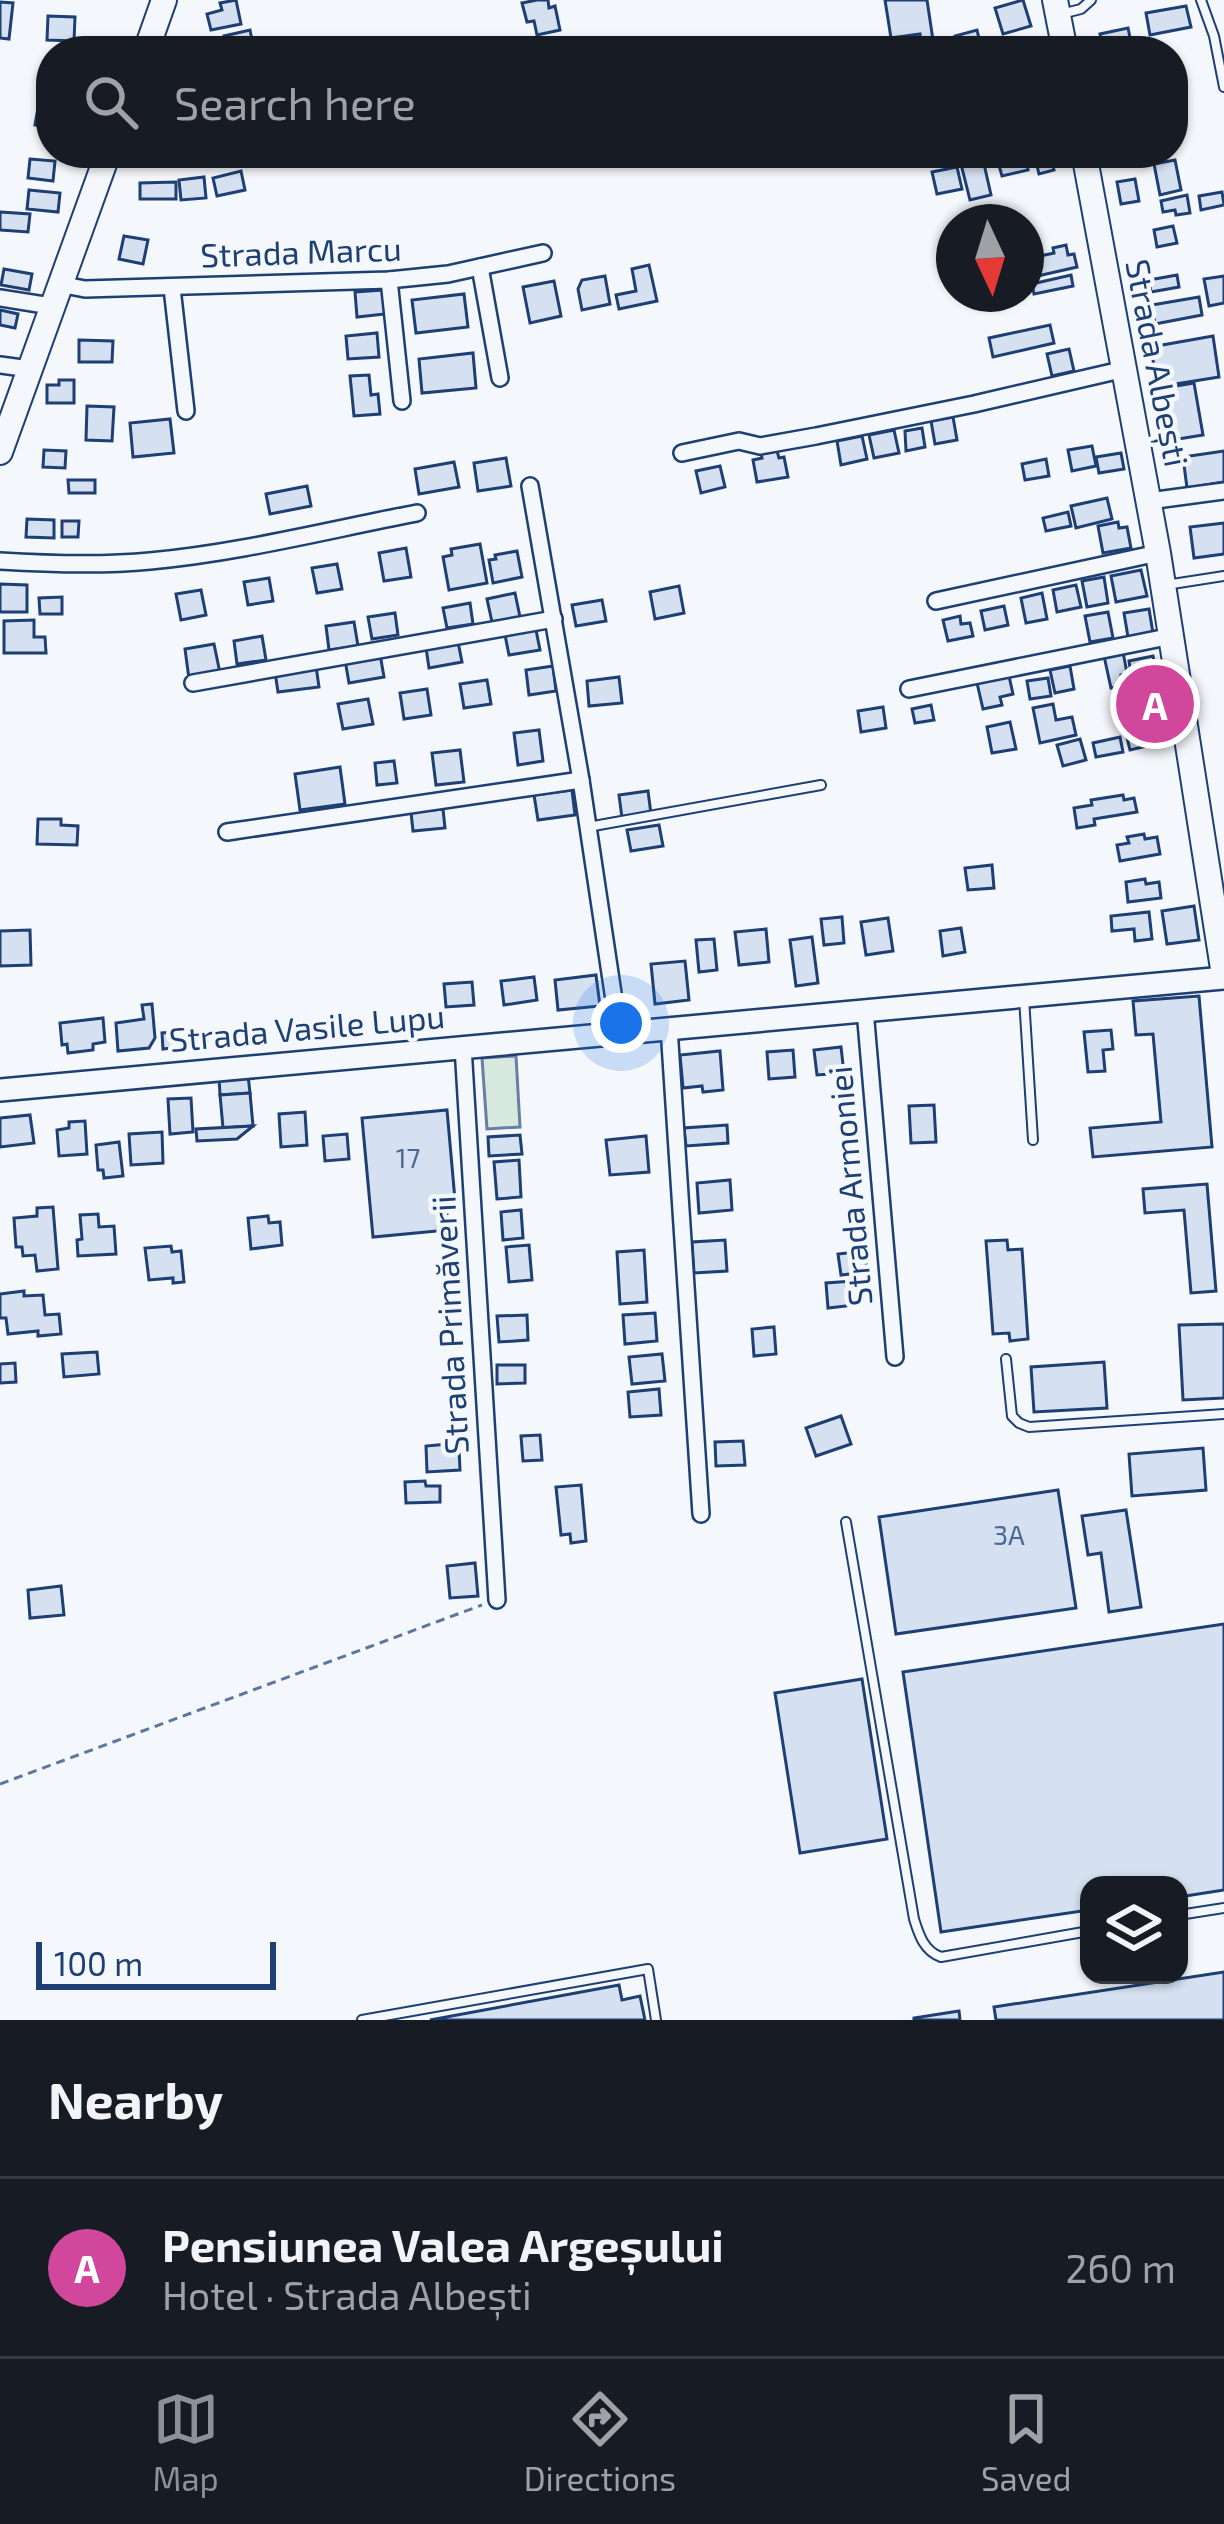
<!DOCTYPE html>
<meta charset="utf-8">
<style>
body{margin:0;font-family:"Exo 2",sans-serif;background:#20242c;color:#f1f3f6}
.controls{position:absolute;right:36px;bottom:36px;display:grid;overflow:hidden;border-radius:24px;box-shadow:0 3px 9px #0004}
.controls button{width:108px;height:108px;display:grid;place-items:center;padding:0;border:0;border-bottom:3px solid #363941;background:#171b24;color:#f1f3f6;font:60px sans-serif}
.compass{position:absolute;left:936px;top:204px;width:108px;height:108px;border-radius:50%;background:#171b24;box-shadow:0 3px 9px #0004;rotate:176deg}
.scale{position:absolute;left:36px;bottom:30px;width:240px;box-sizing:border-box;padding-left:12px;border:6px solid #1d3f73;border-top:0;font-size:33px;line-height:42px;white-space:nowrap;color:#1d3f73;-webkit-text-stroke:9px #f4f7fb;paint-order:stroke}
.you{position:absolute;left:621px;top:1023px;width:42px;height:42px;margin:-30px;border:9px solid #fff;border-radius:50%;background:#1a73e8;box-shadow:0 0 0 18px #1a73e833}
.badge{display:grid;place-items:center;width:78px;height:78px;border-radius:50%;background:#8c9099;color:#fff;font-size:39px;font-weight:700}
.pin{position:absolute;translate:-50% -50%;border:6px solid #fff;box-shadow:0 3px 12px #0006}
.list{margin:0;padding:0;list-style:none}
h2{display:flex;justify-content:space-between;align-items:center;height:156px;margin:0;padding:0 48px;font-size:51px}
h2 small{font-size:39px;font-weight:400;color:#9ea1a6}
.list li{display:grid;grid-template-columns:78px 1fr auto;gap:36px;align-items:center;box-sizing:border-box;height:180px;padding:0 48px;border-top:3px solid #363941}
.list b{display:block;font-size:45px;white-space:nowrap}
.list p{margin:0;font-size:39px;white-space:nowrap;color:#9ea1a6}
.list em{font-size:39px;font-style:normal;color:#9ea1a6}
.icon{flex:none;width:66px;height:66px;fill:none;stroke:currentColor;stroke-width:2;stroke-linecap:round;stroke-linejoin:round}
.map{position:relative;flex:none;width:1224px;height:2020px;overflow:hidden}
.search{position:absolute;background:#171b24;box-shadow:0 3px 9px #0004;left:36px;right:36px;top:36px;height:132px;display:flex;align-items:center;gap:30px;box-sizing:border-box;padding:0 42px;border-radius:48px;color:#9ea1a6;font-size:45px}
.sheet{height:336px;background:#171b24}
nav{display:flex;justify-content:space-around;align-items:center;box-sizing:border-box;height:168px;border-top:3px solid #363941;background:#171b24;font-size:33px;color:#9ea1a6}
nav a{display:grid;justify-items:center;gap:6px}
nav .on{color:#8c9099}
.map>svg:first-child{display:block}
.grass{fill:#d7e8df;stroke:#687fa3;stroke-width:3}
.building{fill:#d5e0f0;stroke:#1d3f73;stroke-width:3}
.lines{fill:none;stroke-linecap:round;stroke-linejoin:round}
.service-casing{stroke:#1d3f73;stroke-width:12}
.minor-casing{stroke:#1d3f73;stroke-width:20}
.secondary-casing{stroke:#1d3f73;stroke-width:26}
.primary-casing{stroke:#1d3f73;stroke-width:28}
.path{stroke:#5e769c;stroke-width:3;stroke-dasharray:9 6;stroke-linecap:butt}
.service{stroke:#f4f7fb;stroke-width:8}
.minor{stroke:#f4f7fb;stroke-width:15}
.secondary{stroke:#f4f7fb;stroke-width:21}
.primary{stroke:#f4f7fb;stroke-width:24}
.labels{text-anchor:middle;stroke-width:9;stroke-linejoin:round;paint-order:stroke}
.number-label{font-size:27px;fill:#4b6792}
.street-label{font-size:33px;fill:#1d3f73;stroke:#f4f7fb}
</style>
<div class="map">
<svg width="1224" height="2020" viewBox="0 0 1224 2020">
<rect width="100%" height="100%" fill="#f4f7fb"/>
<polygon class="grass" points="516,1056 520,1127 487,1129 482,1058"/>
<g class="building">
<polygon points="236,0 241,24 211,30 207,14 222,10 220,3"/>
<polygon points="537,0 548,0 549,8 555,6 560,30 537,35 534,21 527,22 522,3"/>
<polygon points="885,0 927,0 933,40 921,42 920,34 891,38"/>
<polygon points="1023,0 1031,26 1003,34 995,8"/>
<polygon points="0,2 13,3 9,39 0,38"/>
<polygon points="1186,6 1191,27 1150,35 1146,13"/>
<polygon points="48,16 75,17 74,41 47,40"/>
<polygon points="1128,28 1132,47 1104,51 1100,34"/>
<polygon points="250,30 253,45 226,50 224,36"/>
<polygon points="977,30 980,43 958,49 955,36"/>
<polygon points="39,102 51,104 51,127 35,125"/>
<polygon points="1004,153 1024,153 1028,170 1002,176 998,162 1006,160"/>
<polygon points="1034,153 1055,153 1050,154 1054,170 1039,174"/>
<polygon points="982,155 991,195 970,200 960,160"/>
<polygon points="30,159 55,161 53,181 28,178"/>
<polygon points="1175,160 1181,190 1160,195 1154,164"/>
<polygon points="957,167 962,189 937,194 932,172"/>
<polygon points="241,171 245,190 217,196 213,178"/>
<polygon points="204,177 206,198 181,200 179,180"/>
<polygon points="1135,179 1139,201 1121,204 1117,182"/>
<polygon points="176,182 176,199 140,199 140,183"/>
<polygon points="29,190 60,193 58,212 27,209"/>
<polygon points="1222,192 1224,205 1201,210 1199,196"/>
<polygon points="1187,195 1190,213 1176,215 1175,210 1163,212 1161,201"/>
<polygon points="0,212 30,214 28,232 0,230"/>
<polygon points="1173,226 1177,243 1157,247 1154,230"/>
<polygon points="124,236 148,240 143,264 119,259"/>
<polygon points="1066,245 1068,255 1074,254 1077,267 1029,278 1026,259 1054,253 1053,248"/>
<polygon points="649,265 657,301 619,309 616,295 636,291 632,269"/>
<polygon points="4,269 32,274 29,290 1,285"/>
<polygon points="1071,275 1073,286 1034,294 1032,284"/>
<polygon points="1177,275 1179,287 1151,292 1149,280"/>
<polygon points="605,276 610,304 582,310 578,289 582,280"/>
<polygon points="1224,276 1224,303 1209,306 1204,279"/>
<polygon points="554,281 561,316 530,323 523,287"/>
<polygon points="383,290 385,314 357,317 355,292"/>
<polygon points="464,294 468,327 416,333 412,300"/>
<polygon points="1199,297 1202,315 1155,324 1152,305"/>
<polygon points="0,310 18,314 15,328 0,325"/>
<polygon points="1050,325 1054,343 993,357 989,338"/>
<polygon points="377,333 379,357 348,359 346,336"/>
<polygon points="1213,336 1219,377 1157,387 1151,347"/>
<polygon points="79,340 113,341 112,362 79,362"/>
<polygon points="1069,349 1074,371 1052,376 1047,354"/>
<polygon points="473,353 476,388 422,393 419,359"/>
<polygon points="369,375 371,395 378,394 380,414 354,416 350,376"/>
<polygon points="59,380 74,380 74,403 47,403 47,385 59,385"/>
<polygon points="1194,383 1203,435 1172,440 1164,388"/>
<polygon points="87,406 114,407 112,441 86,440"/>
<polygon points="953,417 957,440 935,444 931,421"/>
<polygon points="170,419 174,453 133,457 130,423"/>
<polygon points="922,428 925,447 906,451 905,431"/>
<polygon points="894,430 899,453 874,458 869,435"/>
<polygon points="862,436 867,459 841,465 837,441"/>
<polygon points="1092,446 1096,466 1072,471 1068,450"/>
<polygon points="44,450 66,451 65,468 43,467"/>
<polygon points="777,451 779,458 784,457 788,477 757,482 753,460 762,458 761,454"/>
<polygon points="1224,451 1224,482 1187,488 1183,457"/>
<polygon points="1121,453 1124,469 1099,473 1096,457"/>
<polygon points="506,458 511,486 478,491 474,463"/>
<polygon points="1046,459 1049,476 1025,480 1022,464"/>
<polygon points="454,462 459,487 419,494 415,469"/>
<polygon points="720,466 725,487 701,493 696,471"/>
<polygon points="68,480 95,480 95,493 69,493"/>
<polygon points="307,486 311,506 270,514 266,494"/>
<polygon points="1107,498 1112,519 1076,528 1071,506"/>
<polygon points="1068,512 1071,526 1046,531 1043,518"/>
<polygon points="27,519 54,520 54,538 26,537"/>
<polygon points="62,521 79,521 78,537 62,537"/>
<polygon points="1118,522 1119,528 1127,527 1131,548 1103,553 1098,526"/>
<polygon points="1224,523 1224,554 1194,558 1190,527"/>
<polygon points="480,544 487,583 449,590 443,557 452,555 451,549"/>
<polygon points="406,548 411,577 384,581 379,553"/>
<polygon points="517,551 522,577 493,583 489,560 496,559 495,555"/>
<polygon points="337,564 342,589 317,593 312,568"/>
<polygon points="1141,570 1147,596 1116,602 1111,576"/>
<polygon points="1104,577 1108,603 1087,607 1082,581"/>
<polygon points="269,578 273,601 248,605 244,582"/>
<polygon points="0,584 27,585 27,612 0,612"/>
<polygon points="1076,585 1081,607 1057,612 1053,590"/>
<polygon points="679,586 684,613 655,619 650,592"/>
<polygon points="201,590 206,615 181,620 176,594"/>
<polygon points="515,593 520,617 492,622 487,599"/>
<polygon points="1042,593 1047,619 1026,623 1021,598"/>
<polygon points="62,597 62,614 40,614 39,598"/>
<polygon points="602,600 606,621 576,626 572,605"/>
<polygon points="470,603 473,624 447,628 443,608"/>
<polygon points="1004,606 1008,625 985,630 981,611"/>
<polygon points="1149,609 1153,633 1128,637 1124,613"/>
<polygon points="1108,612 1113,638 1090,642 1085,616"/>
<polygon points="395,613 398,635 372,639 368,617"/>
<polygon points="960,616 961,624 970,623 973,636 948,641 943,620"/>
<polygon points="34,620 34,637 45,637 46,653 4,653 4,621"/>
<polygon points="354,622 358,646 329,650 326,626"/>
<polygon points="536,630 540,650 509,655 505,635"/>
<polygon points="262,636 266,660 237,664 234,641"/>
<polygon points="458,642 462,662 429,668 426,648"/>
<polygon points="214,644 220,673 189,679 185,649"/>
<polygon points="1123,652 1127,673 1121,675 1123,686 1111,688 1104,656"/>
<polygon points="380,654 384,677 349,683 345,660"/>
<polygon points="1153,656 1157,676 1132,681 1129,661"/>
<polygon points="316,666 319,687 278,692 275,672"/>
<polygon points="553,666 556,691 529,695 526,670"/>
<polygon points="1070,666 1074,689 1055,693 1050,670"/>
<polygon points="1009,676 1013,694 1000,697 1002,705 983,709 977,683"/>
<polygon points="619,677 622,703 589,706 587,681"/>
<polygon points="1048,678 1051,696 1030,699 1027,681"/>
<polygon points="487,680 491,704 464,708 460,684"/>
<polygon points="427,689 431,715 404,719 400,693"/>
<polygon points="1154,697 1158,716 1124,723 1120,704"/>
<polygon points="368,699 373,724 343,729 338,704"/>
<polygon points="1053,704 1056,720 1072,717 1076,735 1040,743 1033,708"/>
<polygon points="931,705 934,720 915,723 912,709"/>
<polygon points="883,707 886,728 861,732 858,711"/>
<polygon points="1010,722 1016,749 992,753 987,727"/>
<polygon points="1156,726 1160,743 1130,750 1126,733"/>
<polygon points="539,730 543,761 518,765 514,733"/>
<polygon points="1120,737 1123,752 1096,757 1093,743"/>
<polygon points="1080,739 1086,760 1063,766 1057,745"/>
<polygon points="460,750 464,782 436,785 432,753"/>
<polygon points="394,761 397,783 377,785 375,763"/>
<polygon points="340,767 345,804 300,810 295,774"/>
<polygon points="572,790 575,815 538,820 534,795"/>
<polygon points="648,791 651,814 622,818 619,795"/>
<polygon points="1123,795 1124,800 1134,798 1137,812 1094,819 1095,825 1077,828 1074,808 1092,805 1091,800"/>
<polygon points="443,809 445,828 413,831 411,812"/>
<polygon points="38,819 61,819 61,825 78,826 77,845 37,844"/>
<polygon points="659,825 663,846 631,851 627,830"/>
<polygon points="1144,834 1145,839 1157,837 1160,854 1120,861 1117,845 1129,843 1127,837"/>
<polygon points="992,865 994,888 968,890 965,868"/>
<polygon points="1145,879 1146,884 1159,882 1161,898 1128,902 1126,882"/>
<polygon points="1194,906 1199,940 1167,944 1162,911"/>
<polygon points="1149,912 1152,939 1135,941 1134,929 1112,931 1111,916"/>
<polygon points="842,917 844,943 824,945 821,919"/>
<polygon points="888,918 893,951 866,955 861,922"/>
<polygon points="961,928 965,952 943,956 940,931"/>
<polygon points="766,929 769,962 739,965 735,932"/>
<polygon points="30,930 31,965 0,966 0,931"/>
<polygon points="812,937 818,983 796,986 790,940"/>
<polygon points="714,939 717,970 699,972 696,940"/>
<polygon points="685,961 689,1000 655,1004 651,964"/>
<polygon points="596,975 600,1006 558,1010 555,980"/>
<polygon points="534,977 537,1000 504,1005 501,981"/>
<polygon points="472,982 474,1005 446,1007 444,984"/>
<polygon points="1199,996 1212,1147 1093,1157 1090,1128 1161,1122 1153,1034 1136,1035 1133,1001"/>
<polygon points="152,1004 155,1038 149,1048 118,1051 116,1023 144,1019 142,1005"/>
<polygon points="103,1018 105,1042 93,1044 93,1050 68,1053 67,1044 62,1045 60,1023"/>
<polygon points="1111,1030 1113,1049 1103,1050 1105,1071 1088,1072 1084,1032"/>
<polygon points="187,1031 189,1046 163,1049 162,1033"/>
<polygon points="841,1047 844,1073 817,1075 814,1050"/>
<polygon points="793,1050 795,1077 769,1079 767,1052"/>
<polygon points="720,1051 723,1090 703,1092 702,1086 683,1088 680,1055"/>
<polygon points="248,1075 250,1093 220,1095 219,1077"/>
<polygon points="250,1093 253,1126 223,1128 220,1095"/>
<polygon points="191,1098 193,1132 170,1134 168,1099"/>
<polygon points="934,1105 936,1142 911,1143 909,1106"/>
<polygon points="447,1110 455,1200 446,1200 448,1230 373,1237 362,1118"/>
<polygon points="305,1112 307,1145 281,1147 279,1114"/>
<polygon points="30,1115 34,1143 0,1147 0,1118"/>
<polygon points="85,1121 87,1154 59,1156 57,1130 69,1128 69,1122"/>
<polygon points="727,1125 728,1143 686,1146 684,1128"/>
<polygon points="253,1126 237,1139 197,1141 196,1129"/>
<polygon points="162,1132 163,1163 131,1165 129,1134"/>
<polygon points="347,1134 349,1159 325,1161 323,1136"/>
<polygon points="520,1135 522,1154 489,1156 488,1137"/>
<polygon points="646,1136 649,1172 610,1175 606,1140"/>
<polygon points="119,1142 123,1176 104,1178 103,1170 98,1170 96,1145"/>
<polygon points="519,1160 521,1197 497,1199 494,1162"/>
<polygon points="730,1180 732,1210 699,1213 697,1183"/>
<polygon points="1207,1184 1216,1291 1191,1293 1184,1210 1145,1213 1143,1189"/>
<polygon points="53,1207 58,1269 37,1271 35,1255 23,1256 22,1247 16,1247 14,1218 37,1216 37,1208"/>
<polygon points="521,1210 523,1238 503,1240 501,1212"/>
<polygon points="98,1214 99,1227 114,1226 116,1254 78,1256 77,1240 82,1239 80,1215"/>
<polygon points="268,1216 269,1223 280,1222 282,1245 251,1249 248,1218"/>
<polygon points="725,1240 727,1271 694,1273 692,1242"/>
<polygon points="1007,1240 1008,1250 1022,1249 1028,1339 1010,1341 1009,1333 993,1334 986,1241"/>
<polygon points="529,1245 532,1280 509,1282 506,1247"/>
<polygon points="171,1246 172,1252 181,1251 184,1282 173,1283 173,1278 149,1280 145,1248"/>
<polygon points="644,1250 647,1302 620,1304 617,1252"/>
<polygon points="865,1251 867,1272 841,1275 838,1254"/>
<polygon points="853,1281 855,1305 828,1308 826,1283"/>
<polygon points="24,1291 24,1296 43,1295 45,1315 59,1314 61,1334 38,1336 38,1331 8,1334 6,1318 0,1318 0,1294"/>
<polygon points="655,1313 657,1341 625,1344 623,1315"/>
<polygon points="527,1315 528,1340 499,1342 497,1316"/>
<polygon points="1224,1324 1224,1398 1183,1400 1179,1325"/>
<polygon points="774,1327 776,1354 754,1356 752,1329"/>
<polygon points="97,1352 99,1374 64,1377 62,1354"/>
<polygon points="662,1354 665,1381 632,1384 629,1357"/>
<polygon points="1104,1362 1107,1408 1034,1412 1031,1367"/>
<polygon points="15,1363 16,1382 0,1383 0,1364"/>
<polygon points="497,1365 525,1365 525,1383 497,1384"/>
<polygon points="659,1389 661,1415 630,1417 628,1392"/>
<polygon points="841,1416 851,1444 816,1456 806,1428"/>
<polygon points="540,1435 542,1460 523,1461 521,1436"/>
<polygon points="743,1441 745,1465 716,1466 715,1442"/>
<polygon points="449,1444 449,1450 459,1449 460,1470 427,1472 426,1446"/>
<polygon points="1203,1448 1206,1490 1132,1496 1129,1454"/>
<polygon points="425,1481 426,1486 440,1486 440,1502 406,1503 405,1482"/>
<polygon points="581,1485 586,1541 571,1543 570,1534 561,1535 556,1487"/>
<polygon points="1058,1490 1076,1608 896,1634 879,1517"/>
<polygon points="1126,1510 1141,1607 1109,1612 1101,1553 1088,1555 1082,1516"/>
<polygon points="475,1563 478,1596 450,1598 447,1566"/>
<polygon points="61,1586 64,1615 30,1618 28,1590"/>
<polygon points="1224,1624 1224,1890 1179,1897 1179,1885 1089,1885 1089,1910 941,1932 903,1672"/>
<polygon points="862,1679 887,1839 800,1853 775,1693"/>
<polygon points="1224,1972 1224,2020 996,2020 994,2007"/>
<polygon points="619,1985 622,2000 640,1996 645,2020 430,2020"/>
<polygon points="959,2011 960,2020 914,2020 914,2018"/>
</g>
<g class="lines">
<defs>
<g id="service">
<polyline points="1201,0 1214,36 1224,87"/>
<polyline points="1061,14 1081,9 1091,0"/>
<polyline points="1166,585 1224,576"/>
<polyline points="588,827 821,785"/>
<polyline points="1024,998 1033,1140"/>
<polyline points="1006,1359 1012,1416 1019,1423 1029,1427 1224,1414"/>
<path d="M846 1522 914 1919C919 1935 924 1951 941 1957L1089 1931"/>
<polyline points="1179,1915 1224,1908"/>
<polyline points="362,2020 648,1969 656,2020"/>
</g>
<g id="minor">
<polyline points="944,158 960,153"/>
<polyline points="480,267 500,378"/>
<polyline points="389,280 402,401"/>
<polyline points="59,284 85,289 389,280 448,274 543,253"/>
<polyline points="172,288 186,411"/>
<polyline points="0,298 51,306"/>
<polyline points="0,365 30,369"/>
<polyline points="682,453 739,441 760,446 816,436 974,404 1125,369"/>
<polyline points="530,486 581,780 619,1033"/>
<polyline points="1149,501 1224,491"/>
<path d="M0 561C49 564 100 566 150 561 239 553 328 530 417 513"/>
<polyline points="936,601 1158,553"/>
<polyline points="193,683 554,619"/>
<polyline points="909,689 1172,636"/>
<polyline points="227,832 581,780"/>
<polyline points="865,1010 895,1357"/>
<polyline points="669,1028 701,1514"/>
<polyline points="463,1047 497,1600"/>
</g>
<polyline id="secondary" points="0,1090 1224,978"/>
<g id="primary">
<polyline points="1055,0 1065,51"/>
<polyline points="146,51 164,0"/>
<polyline points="1084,153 1158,553 1224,975"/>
<polyline points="0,452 108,153"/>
</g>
</defs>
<use href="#service" class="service-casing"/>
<use href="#minor" class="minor-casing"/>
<use href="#secondary" class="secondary-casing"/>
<use href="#primary" class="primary-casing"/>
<polyline class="path" points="0,1784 482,1605"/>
<use href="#service" class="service"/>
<use href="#minor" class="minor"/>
<use href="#secondary" class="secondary"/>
<use href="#primary" class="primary"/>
</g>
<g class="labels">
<g class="number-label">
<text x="408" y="1168">17</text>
<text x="1009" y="1545">3A</text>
</g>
<g class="street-label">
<text transform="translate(301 252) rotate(-2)" y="12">Strada Marcu</text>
<text transform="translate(1157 363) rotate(79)" y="12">Strada Albești</text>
<text transform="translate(307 1028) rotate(-5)" y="12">Strada Vasile Lupu</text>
<text transform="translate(850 1186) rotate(-95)" y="12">Strada Armoniei</text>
<text transform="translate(450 1325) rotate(-93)" y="12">Strada Primăverii</text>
</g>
</g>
</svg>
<div class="controls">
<button><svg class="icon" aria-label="layers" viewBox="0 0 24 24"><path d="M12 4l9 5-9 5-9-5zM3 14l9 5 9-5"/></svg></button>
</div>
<svg class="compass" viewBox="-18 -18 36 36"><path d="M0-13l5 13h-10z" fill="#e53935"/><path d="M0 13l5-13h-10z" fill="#9ea1a6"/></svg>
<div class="scale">100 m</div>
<div class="you"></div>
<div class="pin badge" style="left:1155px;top:704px;background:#d1479c">A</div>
<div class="search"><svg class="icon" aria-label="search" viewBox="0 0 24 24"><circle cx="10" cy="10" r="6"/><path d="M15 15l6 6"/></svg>Search here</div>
</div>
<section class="sheet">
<h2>Nearby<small></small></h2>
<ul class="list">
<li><span class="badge" style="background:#d1479c">A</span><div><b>Pensiunea Valea Argeșului</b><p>Hotel · Strada Albești</p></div><em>260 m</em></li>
</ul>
</section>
<nav>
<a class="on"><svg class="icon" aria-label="map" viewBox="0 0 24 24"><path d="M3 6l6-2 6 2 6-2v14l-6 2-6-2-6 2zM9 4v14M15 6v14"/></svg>Map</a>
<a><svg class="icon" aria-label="directions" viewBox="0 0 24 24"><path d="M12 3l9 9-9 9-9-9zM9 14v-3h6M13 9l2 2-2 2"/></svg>Directions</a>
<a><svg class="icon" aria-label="saved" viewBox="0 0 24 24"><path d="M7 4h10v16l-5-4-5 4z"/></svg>Saved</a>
</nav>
